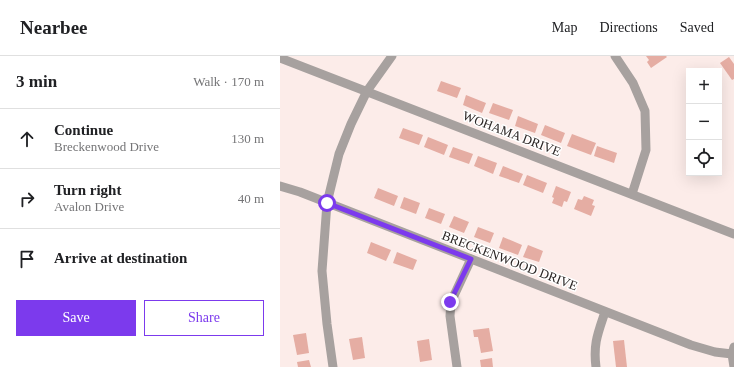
<!DOCTYPE html>
<meta charset="utf-8">
<style>
body{margin:0;font-family:Georgia,serif;background:#f2f2f2;color:#202124}
.controls{position:absolute;right:12px;top:12px;display:grid;overflow:hidden;border-radius:0px;box-shadow:0 4px 16px #0002}
.controls button{width:36px;height:36px;display:grid;place-items:center;padding:0;border:0;border-bottom:1px solid #e0e0e0;background:#fff;color:#202124;font:20px sans-serif}
.stop{position:absolute;width:12px;height:12px;margin:-9px;border:3px solid #7c3aed;border-radius:50%;background:#fff}
.stop.end{background:#7c3aed;border-color:#fff;box-shadow:0 1px 4px #0008}
.list{margin:0;padding:0;list-style:none}
h2{display:flex;justify-content:space-between;align-items:center;height:52px;margin:0;padding:0 16px;font-size:17px}
h2 small{font-size:13px;font-weight:400;color:#757577}
.list li{display:grid;grid-template-columns:26px 1fr auto;gap:12px;align-items:center;box-sizing:border-box;height:60px;padding:0 16px;border-top:1px solid #e0e0e0}
.list b{display:block;font-size:15px;white-space:nowrap}
.list p{margin:0;font-size:13px;white-space:nowrap;color:#757577}
.list em{font-size:13px;font-style:normal;color:#757577}
.actions{display:flex;gap:8px;padding:12px 16px}
.actions a{flex:1;padding:9px 0;border:1px solid #7c3aed;border-radius:0px;text-align:center;font-size:14px;color:#7c3aed}
.actions .main{background:#7c3aed;color:#fff}
.icon{flex:none;width:22px;height:22px;fill:none;stroke:currentColor;stroke-width:2;stroke-linecap:round;stroke-linejoin:round}
.map{position:relative;flex:none;width:454px;height:311px;overflow:hidden}
header{display:flex;align-items:center;gap:24px;box-sizing:border-box;height:56px;padding:0 20px;background:#fff;border-bottom:1px solid #e0e0e0}
header strong{font-size:19px}
nav{display:flex;gap:22px;margin-inline-start:auto;font-size:14px}
main{display:flex}
aside{flex:1;background:#fff}
.map>svg:first-child{display:block}
.building{fill:#e5ada3}
.lines{fill:none;stroke-linecap:round;stroke-linejoin:round}
.minor{stroke:#a7a19f;stroke-width:9}
.route{stroke:#7c3aed;stroke-width:5}
.labels{text-anchor:middle;stroke-width:3;stroke-linejoin:round;paint-order:stroke}
.street-label{font-size:13px;fill:#2b2524;stroke:#fff}
</style>
<header>
<strong>Nearbee</strong>
<nav><a>Map</a><a>Directions</a><a>Saved</a></nav>
</header>
<main>
<aside>
<h2>3 min<small>Walk · 170 m</small></h2>
<ul class="list">
<li><svg class="icon" aria-label="ahead" viewBox="0 0 24 24"><path d="M12 20V5M6 11l6-6 6 6"/></svg><div><b>Continue</b><p>Breckenwood Drive</p></div><em>130 m</em></li>
<li><svg class="icon" aria-label="right" viewBox="0 0 24 24"><path d="M7 20v-9h11M14 6l5 5-5 5"/></svg><div><b>Turn right</b><p>Avalon Drive</p></div><em>40 m</em></li>
<li><svg class="icon" aria-label="arrive" viewBox="0 0 24 24"><path d="M6 21V4h12l-3 4 3 4H6"/></svg><div><b>Arrive at destination</b></div></li>
</ul>
<div class="actions"><a class="main">Save</a><a>Share</a></div>
</aside>
<div class="map">
<svg width="454" height="311" viewBox="0 0 454 311">
<rect width="100%" height="100%" fill="#fcece9"/>
<g class="building">
<polygon points="366,0 386,0 387,1 371,12 367,6 369,4"/>
<polygon points="449,1 454,8 454,23 452,24 440,7"/>
<polygon points="161,25 181,32 177,42 157,35"/>
<polygon points="186,39 206,47 202,57 183,49"/>
<polygon points="213,47 233,54 229,64 209,57"/>
<polygon points="238,60 258,68 255,77 235,70"/>
<polygon points="265,69 285,77 281,87 261,79"/>
<polygon points="123,72 143,79 139,89 119,82"/>
<polygon points="292,78 316,87 311,99 287,90"/>
<polygon points="148,81 168,89 164,99 144,91"/>
<polygon points="317,90 337,97 334,107 314,100"/>
<polygon points="173,91 193,98 189,108 169,101"/>
<polygon points="198,100 217,107 213,118 194,110"/>
<polygon points="223,110 243,118 239,127 219,120"/>
<polygon points="247,119 267,127 263,137 243,129"/>
<polygon points="276,130 291,136 287,146 284,145 282,151 272,147 274,142 272,141"/>
<polygon points="98,132 118,140 114,150 94,142"/>
<polygon points="304,140 314,144 312,149 315,150 311,160 294,153 298,143 302,144"/>
<polygon points="124,141 140,147 136,158 120,152"/>
<polygon points="149,152 165,158 161,168 145,162"/>
<polygon points="174,160 189,166 184,177 169,171"/>
<polygon points="198,171 214,177 210,187 194,181"/>
<polygon points="223,181 242,189 238,199 219,192"/>
<polygon points="91,186 111,194 106,205 87,197"/>
<polygon points="248,189 263,195 259,206 243,201"/>
<polygon points="117,196 137,204 133,214 113,207"/>
<polygon points="209,272 213,295 201,297 198,281 194,281 193,274"/>
<polygon points="26,277 29,297 17,299 13,279"/>
<polygon points="82,281 85,302 73,304 69,283"/>
<polygon points="149,283 152,304 140,306 137,285"/>
<polygon points="344,284 347,311 336,311 333,285"/>
<polygon points="212,302 213,311 201,311 200,304"/>
<polygon points="29,304 31,311 18,311 17,306"/>
</g>
<g class="lines">
<g class="minor">
<polyline points="335,0 353,27 365,55 366,94 352,138"/>
<polyline points="0,2 454,178"/>
<polyline points="0,130 20,136 411,289 435,296 452,298"/>
<polyline points="53,311 47,268 42,215 47,147 59,98 71,68 87,35 112,0"/>
<polyline points="177,311 170,260 171,246 191,203"/>
<path d="M316 311C313 288 318 277 325 256"/>
<polyline points="454,311 452,298 454,291"/>
</g>
</g>
<g class="lines">
<polyline class="route" points="47,147 191,203 170,246"/>
</g>
<g class="labels">
<g class="street-label">
<text transform="translate(232 77) rotate(21)" y="5">WOHAMA DRIVE</text>
<text transform="translate(230 204) rotate(21)" y="5">BRECKENWOOD DRIVE</text>
</g>
</g>
</svg>
<div class="controls">
<button>+</button>
<button>−</button>
<button><svg class="icon" aria-label="locate" viewBox="0 0 24 24"><circle cx="12" cy="12" r="6"/><path d="M12 2v4M12 18v4M2 12h4M18 12h4"/></svg></button>
</div>
<div class="stop" style="left:47px;top:147px"></div>
<div class="stop end" style="left:170px;top:246px"></div>
</div>
</main>
